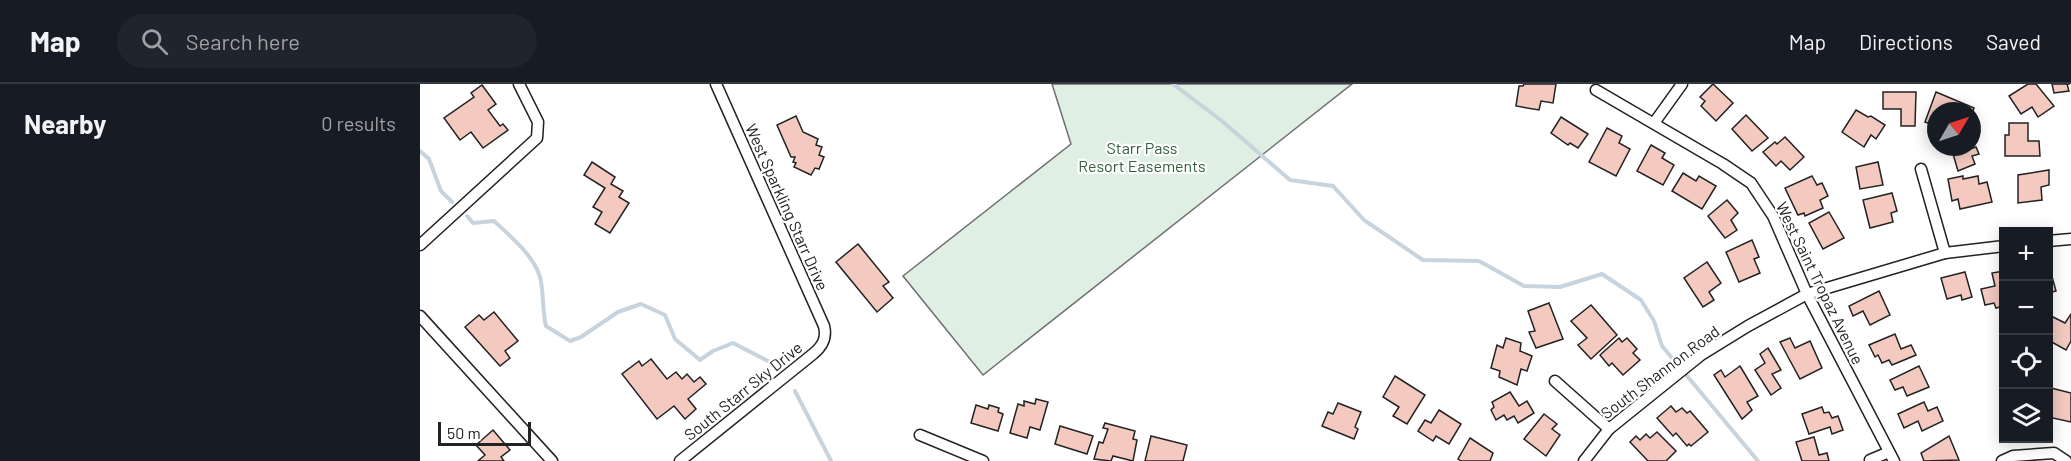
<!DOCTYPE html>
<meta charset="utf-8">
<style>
body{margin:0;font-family:Barlow,sans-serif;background:#20242c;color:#f1f3f6}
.controls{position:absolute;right:18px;bottom:18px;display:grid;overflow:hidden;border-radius:0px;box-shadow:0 3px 15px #0003}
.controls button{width:54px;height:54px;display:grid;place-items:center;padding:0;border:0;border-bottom:2px solid #363941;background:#171b24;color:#f1f3f6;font:30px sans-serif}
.compass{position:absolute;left:1507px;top:18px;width:54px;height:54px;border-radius:50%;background:#171b24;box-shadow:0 3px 15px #0003;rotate:51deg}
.scale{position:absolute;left:18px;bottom:15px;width:93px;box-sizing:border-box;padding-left:6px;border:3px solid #222;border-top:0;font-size:16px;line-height:21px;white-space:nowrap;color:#222;-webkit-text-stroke:4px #fff;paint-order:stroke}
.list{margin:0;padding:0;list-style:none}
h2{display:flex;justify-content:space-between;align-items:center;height:78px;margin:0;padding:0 24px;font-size:26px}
h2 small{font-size:20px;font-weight:400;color:#9ea1a6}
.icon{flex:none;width:33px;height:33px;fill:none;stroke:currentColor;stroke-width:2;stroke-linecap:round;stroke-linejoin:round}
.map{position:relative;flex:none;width:1651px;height:377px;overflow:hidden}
header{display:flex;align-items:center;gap:36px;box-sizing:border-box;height:84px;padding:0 30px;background:#171b24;border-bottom:2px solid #363941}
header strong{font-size:28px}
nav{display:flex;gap:33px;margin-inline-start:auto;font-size:21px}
.search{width:420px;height:54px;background:#20242c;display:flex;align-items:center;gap:15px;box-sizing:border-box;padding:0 21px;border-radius:33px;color:#9ea1a6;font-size:22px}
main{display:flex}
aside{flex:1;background:#171b24}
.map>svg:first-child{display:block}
.green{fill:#e0efe3;stroke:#6f6f6f;stroke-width:1.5}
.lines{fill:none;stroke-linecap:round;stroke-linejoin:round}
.stream{stroke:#c7d3dd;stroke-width:4}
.building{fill:#f3c9c0;stroke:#222;stroke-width:1.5}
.minor-casing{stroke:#222;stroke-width:13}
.minor{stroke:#fff;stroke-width:10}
.labels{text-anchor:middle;stroke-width:4.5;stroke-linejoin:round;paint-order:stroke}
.park-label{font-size:16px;fill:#2f5e38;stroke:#fff}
.street-label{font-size:16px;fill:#222;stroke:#fff}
</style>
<header>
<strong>Map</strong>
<div class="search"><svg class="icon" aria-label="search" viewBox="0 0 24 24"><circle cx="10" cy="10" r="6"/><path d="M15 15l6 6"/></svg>Search here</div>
<nav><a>Map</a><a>Directions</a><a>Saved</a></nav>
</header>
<main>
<aside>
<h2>Nearby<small>0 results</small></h2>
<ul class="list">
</ul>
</aside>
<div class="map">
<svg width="1651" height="377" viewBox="0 0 1651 377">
<rect width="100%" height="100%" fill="#fff"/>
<polygon class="green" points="632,0 932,0 563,291 483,192 651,60"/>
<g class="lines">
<g class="stream">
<polyline points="753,0 802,37 870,96 913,102 944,136 1003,176 1059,177 1104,202 1140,203 1182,190 1221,216 1234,237 1242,262 1338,377"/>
<polyline points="0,67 9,75 21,107 32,118"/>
<path d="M47 132 53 139 74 137C90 152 111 169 119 190 124 202 122 227 126 242L150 257 161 253 198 228 221 220 245 231 255 255 280 276 293 267 313 259 348 277"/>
<polyline points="375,307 411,377"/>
</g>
</g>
<g class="building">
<polygon points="1104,0 1136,0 1133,19 1121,17 1119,26 1096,22 1099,2 1103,2"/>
<polygon points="1293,0 1313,19 1296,37 1281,22 1285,17 1280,13"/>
<polygon points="1608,0 1616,0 1634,22 1618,33 1612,23 1601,30 1589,12"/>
<polygon points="1632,0 1650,0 1647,0 1649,7 1634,9"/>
<polygon points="62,1 76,20 68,26 80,42 83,40 88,46 63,64 51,48 40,56 24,34 54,13 51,9"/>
<polygon points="1463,8 1496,8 1495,42 1481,42 1481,25 1463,25"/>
<polygon points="1516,8 1554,24 1552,30 1552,27 1516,27 1516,42 1505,38"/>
<polygon points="1436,26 1448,33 1451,32 1465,41 1456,55 1451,51 1444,63 1422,48"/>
<polygon points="1326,31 1348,54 1332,67 1312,45"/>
<polygon points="376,32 383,48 398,55 396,61 402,63 399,71 404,73 399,85 395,84 391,91 374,83 376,79 373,78 375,73 371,73 357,41"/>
<polygon points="1141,33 1168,50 1158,64 1150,59 1148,61 1131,49"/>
<polygon points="1589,39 1608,39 1608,57 1619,57 1620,72 1585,72 1585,51 1589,51"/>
<polygon points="1187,44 1202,52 1199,59 1210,65 1196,92 1169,78"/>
<polygon points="1365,53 1384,73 1370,86 1361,77 1356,82 1343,68 1355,58 1357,60"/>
<polygon points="1231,61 1245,69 1242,74 1254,81 1243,101 1217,87"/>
<polygon points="1531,63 1550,63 1550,65 1556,63 1559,70 1552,72 1555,80 1538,87"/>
<polygon points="172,78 195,93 191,100 203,107 199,113 209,119 190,149 175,140 182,128 173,123 185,104 164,91"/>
<polygon points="1458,78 1463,101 1440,105 1436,83"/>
<polygon points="1629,86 1629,101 1621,103 1622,116 1598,119 1598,91"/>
<polygon points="1263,89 1276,97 1279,92 1296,102 1282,125 1252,107"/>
<polygon points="1392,92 1397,101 1402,99 1408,112 1400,116 1403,124 1385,132 1384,129 1378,131 1365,104"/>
<polygon points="1543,92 1543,95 1558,92 1559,100 1567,98 1572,118 1540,125 1538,115 1532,117 1528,95"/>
<polygon points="1472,109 1477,127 1471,129 1473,138 1450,144 1443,116"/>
<polygon points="1307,116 1318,129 1311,136 1317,146 1305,154 1288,132"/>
<polygon points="1409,128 1424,154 1403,165 1389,139"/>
<polygon points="1332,156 1339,173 1334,175 1340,189 1319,198 1306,168"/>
<polygon points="438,160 469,198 463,202 473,214 457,228 416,178"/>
<polygon points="1287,178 1301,199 1289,208 1294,216 1283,223 1264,194"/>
<polygon points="1584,187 1584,222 1576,224 1574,219 1565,221 1561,205 1575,202 1572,189"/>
<polygon points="1545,188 1552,213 1542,216 1541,211 1527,215 1521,194"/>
<polygon points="1631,189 1636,207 1628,209 1628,190"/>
<polygon points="1459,207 1470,231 1450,241 1443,227 1433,232 1429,222"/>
<polygon points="1129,219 1143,255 1116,264 1109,248 1115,247 1108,227"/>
<polygon points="1171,221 1197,251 1171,275 1158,261 1167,254 1151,237"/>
<polygon points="74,228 98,257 85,267 90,274 80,282 45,243 59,231 64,236"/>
<polygon points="1651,230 1651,257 1646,266 1628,256 1628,236 1631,232 1645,239"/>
<polygon points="1475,250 1481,265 1491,261 1496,271 1472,281 1469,276 1462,279 1458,271 1455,273 1449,261"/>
<polygon points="1086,254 1101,259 1100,267 1112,272 1107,287 1101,285 1097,301 1079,293 1080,287 1071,284 1077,261 1083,264"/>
<polygon points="1199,254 1202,258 1207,254 1217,265 1213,269 1220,276 1203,291 1192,279 1189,282 1180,271"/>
<polygon points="1370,254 1375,264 1390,257 1402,284 1380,295 1360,258"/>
<polygon points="1348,264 1361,286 1352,290 1361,304 1351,311 1335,286 1345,279 1340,270"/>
<polygon points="231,275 247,295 256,288 262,295 267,290 274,298 280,293 286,300 268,315 276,325 265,335 254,322 237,335 202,290 219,277 222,282"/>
<polygon points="1320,282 1338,312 1327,318 1332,326 1322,335 1294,291 1301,286 1305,293"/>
<polygon points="1499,282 1509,303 1487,312 1483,303 1475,306 1470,296"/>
<polygon points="975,292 1005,311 987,340 973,332 979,323 963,313"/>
<polygon points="1631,304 1651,309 1651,338 1628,333"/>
<polygon points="1090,308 1099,322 1107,317 1114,329 1098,339 1094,332 1087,336 1084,331 1076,336 1071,326 1074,323 1072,318"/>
<polygon points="616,315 628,318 620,346 610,343 607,354 590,349 598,320 604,322 604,317 615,320"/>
<polygon points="1504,318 1508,327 1517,323 1523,337 1502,347 1498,337 1484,344 1478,330"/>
<polygon points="918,319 941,328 935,343 938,345 934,355 902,342 908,328 913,330"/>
<polygon points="556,321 568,325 569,321 579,324 578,328 583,330 578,347 551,339"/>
<polygon points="1251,322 1256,328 1262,324 1267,329 1270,327 1288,348 1271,362 1269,360 1267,362 1256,349 1253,352 1237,334"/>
<polygon points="1402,323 1404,329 1409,328 1412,334 1418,332 1423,346 1412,350 1410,343 1389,350 1382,330"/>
<polygon points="1019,326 1041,340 1029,360 1016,352 1013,357 998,347 1005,336 1011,339"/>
<polygon points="1124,330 1137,340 1132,345 1140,351 1126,372 1104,355"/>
<polygon points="685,339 715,347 713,355 717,356 713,377 693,372 691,377 674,375 679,358 683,359 688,345 683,344"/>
<polygon points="640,342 673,352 667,370 635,360"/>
<polygon points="73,346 90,366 81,373 84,377 58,377 65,371 56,361"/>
<polygon points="1237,348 1256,367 1246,377 1228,377 1210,358 1216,352 1220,356 1226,350 1230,354"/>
<polygon points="731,352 767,361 763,377 725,377"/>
<polygon points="1529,352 1539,376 1504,377 1501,369"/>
<polygon points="1394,353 1399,371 1407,369 1409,377 1382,377 1376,358"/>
<polygon points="1050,354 1073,369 1070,377 1041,377 1038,375"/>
</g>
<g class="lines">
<defs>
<g id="minor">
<polyline points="1176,6 1303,80 1331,99 1353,132 1387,210 1474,377"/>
<polyline points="1234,39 1262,0"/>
<polyline points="1501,85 1525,169"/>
<polyline points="1628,157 1651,155"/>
<polyline points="0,161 117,54 118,38 99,0"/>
<polyline points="0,232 132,377"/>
<polyline points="1135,297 1189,345"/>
<polyline points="500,351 563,377"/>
<polyline points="1450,376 1469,368"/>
<path d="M260 377 393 270C403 262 407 254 404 242L296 0"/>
<polyline points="1164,377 1189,345 1281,271 1328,242 1387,210 1525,169 1584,162"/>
<polyline points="1582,377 1593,372 1634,369 1646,377"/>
</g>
</defs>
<use href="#minor" class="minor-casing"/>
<use href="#minor" class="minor"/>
</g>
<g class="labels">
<g class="park-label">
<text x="722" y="70">Starr Pass<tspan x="722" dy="18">Resort Easements</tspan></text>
</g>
<g class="street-label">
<text transform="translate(367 123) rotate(66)" y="6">West Sparkling Starr Drive</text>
<text transform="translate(1400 199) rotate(64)" y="6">West Saint Tropaz Avenue</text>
<text transform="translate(1240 288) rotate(-37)" y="6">South Shannon Road</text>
<text transform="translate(323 307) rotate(-39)" y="6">South Starr Sky Drive</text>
</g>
</g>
</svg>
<div class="controls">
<button>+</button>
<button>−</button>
<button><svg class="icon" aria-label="locate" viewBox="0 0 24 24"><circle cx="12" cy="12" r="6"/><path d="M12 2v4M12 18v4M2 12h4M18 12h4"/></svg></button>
<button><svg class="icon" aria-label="layers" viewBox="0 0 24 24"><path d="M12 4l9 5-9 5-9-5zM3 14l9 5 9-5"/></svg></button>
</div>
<svg class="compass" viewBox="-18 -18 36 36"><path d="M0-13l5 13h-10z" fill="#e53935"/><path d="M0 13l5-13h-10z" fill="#9ea1a6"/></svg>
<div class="scale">50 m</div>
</div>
</main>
